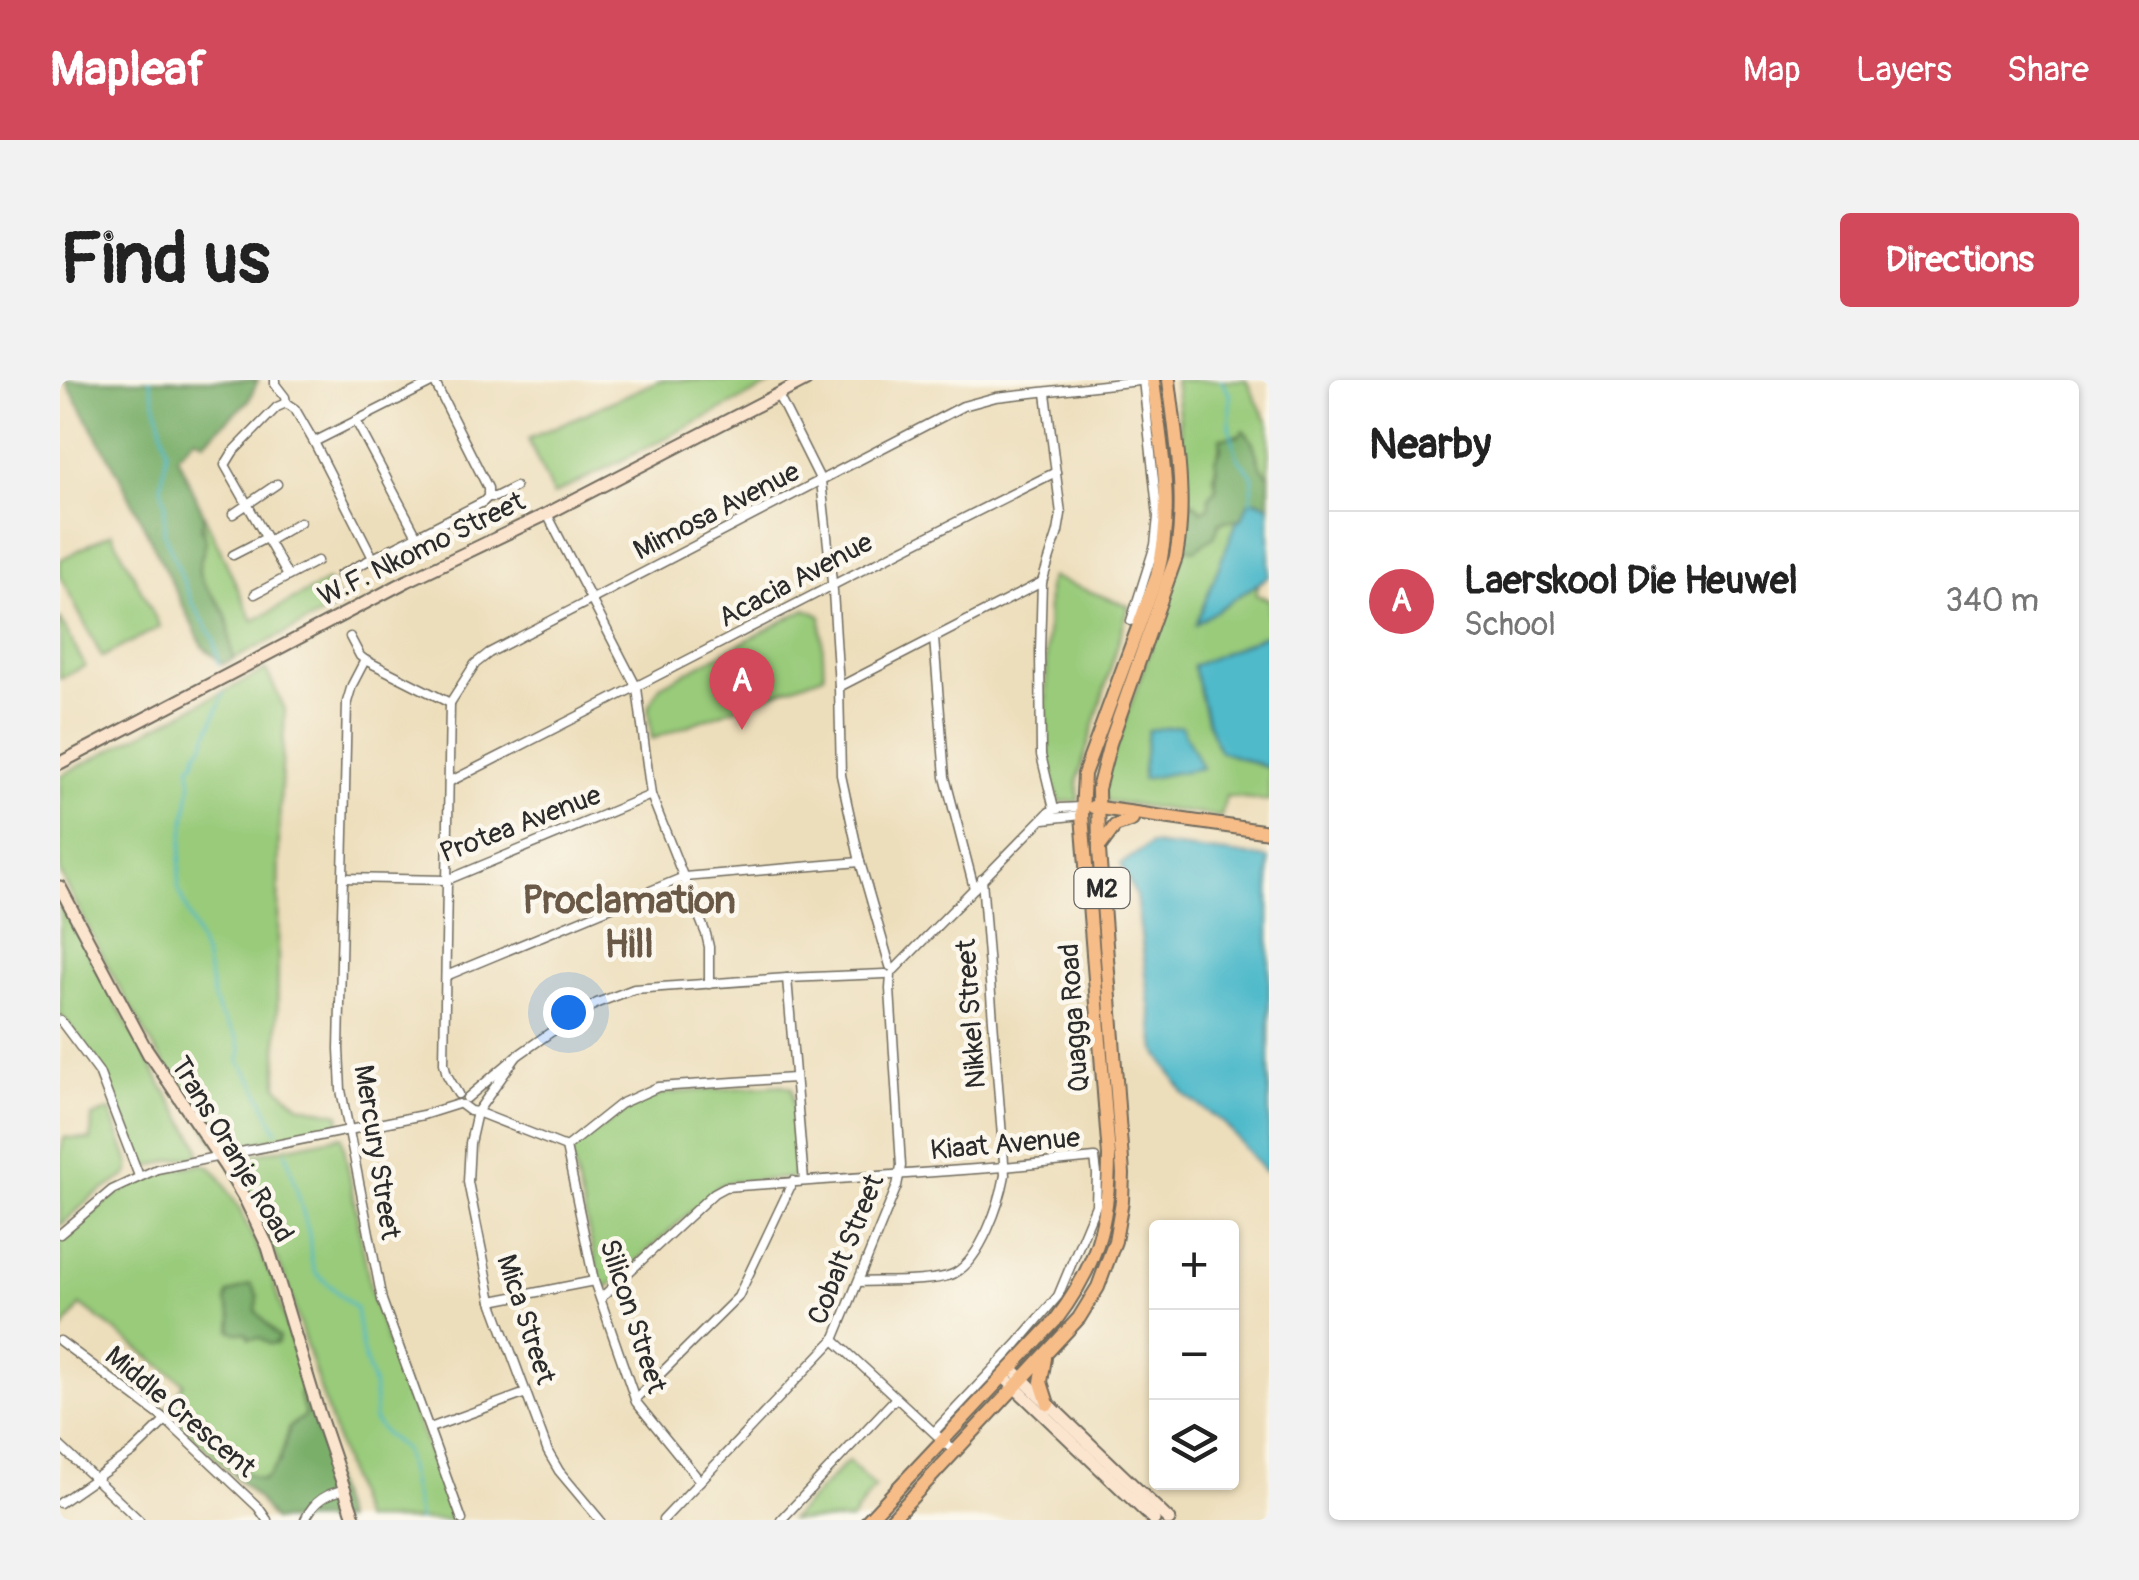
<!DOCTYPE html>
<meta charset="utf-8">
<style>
body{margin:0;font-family:Pangolin,sans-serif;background:#f2f2f2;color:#222}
.controls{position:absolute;right:30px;bottom:30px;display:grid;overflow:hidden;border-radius:10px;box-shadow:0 2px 8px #0004}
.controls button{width:90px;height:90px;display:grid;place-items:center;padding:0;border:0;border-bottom:2px solid #e0e0e0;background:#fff;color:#222;font:50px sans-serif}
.you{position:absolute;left:508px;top:632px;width:35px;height:35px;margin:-25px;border:8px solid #fff;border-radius:50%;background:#1a73e8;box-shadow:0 0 0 15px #1a73e833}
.badge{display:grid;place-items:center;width:65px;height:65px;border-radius:50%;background:#d1495b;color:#fff;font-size:32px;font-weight:700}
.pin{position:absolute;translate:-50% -82px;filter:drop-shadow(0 2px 5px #0008)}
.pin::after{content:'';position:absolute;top:52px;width:35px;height:30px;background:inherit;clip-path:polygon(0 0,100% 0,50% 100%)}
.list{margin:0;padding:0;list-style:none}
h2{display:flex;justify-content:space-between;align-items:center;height:130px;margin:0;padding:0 40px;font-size:42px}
h2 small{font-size:32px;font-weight:400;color:#767676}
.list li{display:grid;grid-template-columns:65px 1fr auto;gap:30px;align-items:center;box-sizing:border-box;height:180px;padding:0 40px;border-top:2px solid #e0e0e0}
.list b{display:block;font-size:38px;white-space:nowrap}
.list p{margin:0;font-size:32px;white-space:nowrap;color:#767676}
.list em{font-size:32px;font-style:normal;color:#767676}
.icon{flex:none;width:55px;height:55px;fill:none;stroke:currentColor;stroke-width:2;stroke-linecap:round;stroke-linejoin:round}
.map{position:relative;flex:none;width:1209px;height:1140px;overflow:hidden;border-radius:10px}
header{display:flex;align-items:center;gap:60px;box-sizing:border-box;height:140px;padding:0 50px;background:#d1495b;color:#fff}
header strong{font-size:48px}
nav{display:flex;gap:55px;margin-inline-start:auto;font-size:35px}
.intro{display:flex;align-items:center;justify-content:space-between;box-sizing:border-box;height:240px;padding:0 60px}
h1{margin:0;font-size:70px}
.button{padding:25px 45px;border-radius:10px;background:#d1495b;color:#fff;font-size:35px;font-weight:700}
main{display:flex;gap:60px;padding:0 60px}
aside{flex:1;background:#fff;border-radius:10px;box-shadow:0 2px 8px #0004}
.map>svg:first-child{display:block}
.green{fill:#99cb7a;stroke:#627b52;stroke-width:2.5}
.forest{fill:#7aaf6a;stroke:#526d4a;stroke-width:2.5}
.water{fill:#4fbaca;stroke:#3d727a;stroke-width:2.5}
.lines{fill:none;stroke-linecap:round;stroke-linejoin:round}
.stream{stroke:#4fbaca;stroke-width:2.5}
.minor-casing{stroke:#6f6a5d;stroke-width:11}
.secondary-casing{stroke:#6f6a5d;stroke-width:15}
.primary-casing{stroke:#6f6a5d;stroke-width:16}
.minor{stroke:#fff;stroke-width:8}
.secondary{stroke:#fce5cf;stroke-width:11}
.primary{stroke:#f7bd88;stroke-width:12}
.labels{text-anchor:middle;stroke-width:9;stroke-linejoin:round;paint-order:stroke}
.shield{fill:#fbf7ec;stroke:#696865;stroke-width:2.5}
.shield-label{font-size:25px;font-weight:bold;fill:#2b2b2b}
.street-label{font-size:28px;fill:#2b2b2b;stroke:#fbf7ec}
.district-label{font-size:38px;font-weight:bold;fill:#6a5946;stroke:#fbf7ec}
</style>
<header>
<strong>Mapleaf</strong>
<nav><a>Map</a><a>Layers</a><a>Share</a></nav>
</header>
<div class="intro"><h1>Find us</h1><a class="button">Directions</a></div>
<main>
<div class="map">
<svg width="1209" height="1140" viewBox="0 0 1209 1140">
<rect width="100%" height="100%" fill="#fbf7ec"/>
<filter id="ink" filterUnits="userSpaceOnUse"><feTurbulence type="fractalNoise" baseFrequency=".01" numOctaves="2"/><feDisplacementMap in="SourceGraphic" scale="20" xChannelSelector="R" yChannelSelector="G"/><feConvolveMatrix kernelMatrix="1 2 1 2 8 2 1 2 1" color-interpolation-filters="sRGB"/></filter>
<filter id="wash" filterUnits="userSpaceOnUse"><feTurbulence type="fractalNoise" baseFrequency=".0048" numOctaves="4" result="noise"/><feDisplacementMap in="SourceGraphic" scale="40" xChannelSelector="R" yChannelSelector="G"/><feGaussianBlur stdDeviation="2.25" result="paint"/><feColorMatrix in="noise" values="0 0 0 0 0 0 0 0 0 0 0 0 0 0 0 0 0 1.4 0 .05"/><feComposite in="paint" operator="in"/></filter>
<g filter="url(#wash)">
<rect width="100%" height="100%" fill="#eddebb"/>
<g class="green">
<polygon points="600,0 720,0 493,115 468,59"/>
<path d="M1115 0H1186L1209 45V96C1197 87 1197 74 1192 61L1182 54 1161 58 1154 96 1156 108 1149 117V128L1142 131 1131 122 1129 123Z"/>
<path d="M144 135 193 241 268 201 281 225 174 279C169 265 171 253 167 239 163 222 140 207 139 190 138 181 144 174 145 166 146 154 140 147 144 135Z"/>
<polygon points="1164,141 1177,141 1178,144 1137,242 1198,204 1196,215 1209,219 1209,255 1133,287 1147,339 1159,371 1206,387 1209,385 1209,421 1166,416 1161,437 1046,421 1044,412 1047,390 1117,195 1125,165 1129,169 1156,153 1157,146"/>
<polygon points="52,153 100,247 42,277 0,196 0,180"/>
<polygon points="991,197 1069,226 1018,399 1018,421 1000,422 993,405 985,365 988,204"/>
<polygon points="746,229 761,236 764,295 592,359 588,328 600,306"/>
<polygon points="0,238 25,286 0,299"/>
<polygon points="206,290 225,329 219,446 217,706 239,725 279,734 280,744 180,766 155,763 93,666 53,596 0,492 0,396"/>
<polygon points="0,522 100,702 137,762 140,771 136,776 112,780 89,787 80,783 45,697 34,678 0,634"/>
<polygon points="722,705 732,708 739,786 734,798 670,802 659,806 548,907 544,908 541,906 511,774 514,766 582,720 606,713"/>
<polygon points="50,730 69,783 69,792 64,797 32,817 0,846 0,776 4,757 31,760 32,737"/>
<polygon points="282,756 311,911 327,961 395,1140 302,1140 225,899 210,862 171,785 176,778"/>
<path d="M141 784 149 786 157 793 180 830 212 898 245 1007 239 1013 245 1035 243 1039C235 1042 235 1041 230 1048 224 1059 219 1103 198 1099 191 1098 186 1091 177 1090L175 1096 106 1030 124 1003 21 925 0 953V860C44 818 79 794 141 784Z"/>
<polygon points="788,1081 815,1107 791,1140 730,1140"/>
</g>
<g class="forest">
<path d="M5 0H198L189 20 144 62 135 57 117 76 144 135 141 149 146 160C145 170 138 181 139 191 142 209 163 221 167 239 171 253 169 265 174 279L163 284 143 267 59 95Z"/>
<path d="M1183 50C1198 62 1194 83 1209 96V128C1204 121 1197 120 1189 123L1181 139 1160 142 1154 157 1134 170 1129 169 1125 165 1129 123H1134L1142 131 1149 127V117L1156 108C1155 97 1158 89 1155 79L1161 69 1160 58 1179 56Z"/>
<polygon points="191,904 198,916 196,931 219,958 217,963 210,964 199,958 189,959 186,953 176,953 171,950 172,937 166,922 168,914"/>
<path d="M245 1007 284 1140H213L196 1117 175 1096 177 1090C187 1092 193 1098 203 1100L207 1097 220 1081 230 1047 245 1035 239 1013Z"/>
</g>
<g class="water">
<polygon points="1195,121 1206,124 1209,128 1209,196 1136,244 1177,141 1182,139 1188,123"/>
<polygon points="1208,254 1209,385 1207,387 1159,371 1147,339 1133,286"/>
<polygon points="1121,346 1142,388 1082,399 1088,350"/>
<polygon points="1091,464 1209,478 1209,792 1204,791 1165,744 1125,715 1096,670 1076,517 1061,484"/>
</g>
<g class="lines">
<g class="stream">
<polyline points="90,0 107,70 101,107 105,122 104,153 132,222 154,259 159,284"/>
<polyline points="1161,0 1170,15 1170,49 1177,76 1193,97 1191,122"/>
<polyline points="164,313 144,363 137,372 135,382 130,386 131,402 121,469 118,508 145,577 154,619 159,634 177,658 181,671 179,681 194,702 217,751"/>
<polyline points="226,772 249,854 251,880 255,892 296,929 302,969 313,1004 315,1022 314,1040 326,1055 344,1069 359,1140"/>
</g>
</g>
</g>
<g filter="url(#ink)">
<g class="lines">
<defs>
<g id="minor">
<polyline points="215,0 215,4 225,17 226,23 235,29 254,62 313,178"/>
<polyline points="986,13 1001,134 998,152 982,202 980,271 981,375 994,429"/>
<polyline points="718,15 761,101 773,211 779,307 781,395 800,482 830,586"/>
<polyline points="226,23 217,27 173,72 165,85 228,196"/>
<polyline points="296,41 357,156"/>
<polyline points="254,62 375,1"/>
<polyline points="428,117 435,117 455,107"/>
<polyline points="173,134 217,104"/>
<polyline points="487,134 577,308 591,415 646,554 649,567 649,604"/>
<polyline points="208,161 240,142"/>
<polyline points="173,175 206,158"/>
<polyline points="280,195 423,122 428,117 428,108 374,1"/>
<polyline points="195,214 257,181"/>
<polyline points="1071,241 1095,165 1098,137 1083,0"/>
<polyline points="290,257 300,276 305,280 390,323"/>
<polyline points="874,258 885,397 914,508"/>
<polyline points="305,280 292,305 287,322 279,669 281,710 322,920 402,1140"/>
<polyline points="779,307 982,202"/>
<polyline points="390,323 415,284 429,273 903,26 936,17 1088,0"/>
<polyline points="390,323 384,683 387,695 398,714"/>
<path d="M389 402C592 300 792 193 996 92"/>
<polyline points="984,439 1022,435"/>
<polyline points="283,498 387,500 591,415"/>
<polyline points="834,590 989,432 1001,428 1022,427"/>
<polyline points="386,596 624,497 800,482"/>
<polyline points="727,598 744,801"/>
<polyline points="0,640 39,692 79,796"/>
<polyline points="457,676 417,732 410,763 408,802 432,921 488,1072 499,1091 540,1140"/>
<polyline points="407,718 457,676 491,652 537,623 574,609 727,598 825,594"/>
<polyline points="402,725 410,731 417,732 506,767"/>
<polyline points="506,767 534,901 576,1022 640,1101"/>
<polyline points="506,767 560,724 598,707 734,698"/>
<polyline points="0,854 52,810 97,789 363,735 398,724"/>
<path d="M799 902C821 901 878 903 895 893 921 879 940 823 945 795L922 499"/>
<polyline points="541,918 654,813 665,807 944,787 1035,778 1037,794 1036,825 998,916 957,964 874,1052"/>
<polyline points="432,921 534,901"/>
<polyline points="774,960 895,1072"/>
<polyline points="0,961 106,1040 198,1127 207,1140"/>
<polyline points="575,1019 678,917 733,801"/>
<polyline points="370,1048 466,1013"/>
<polyline points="0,1066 79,1140"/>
<polyline points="0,1123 73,1072 106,1040"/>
<path d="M245 1140C254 1120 266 1114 286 1109"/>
<polyline points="603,1140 774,960 837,806 841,786 830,609 831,595"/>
<polyline points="721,1140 835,1019"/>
</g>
<g id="secondary">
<polyline points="0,383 347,201 487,134 746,0"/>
<polyline points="0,507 89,675"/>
<polyline points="86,668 165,786 186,821 208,867 260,1037 295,1140"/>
<polyline points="952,989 1109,1140"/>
<polyline points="944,997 1094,1140"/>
</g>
<g id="primary">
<polyline points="1033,427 1209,452"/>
<polyline points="1041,465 1055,446 1072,440"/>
<polyline points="985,978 981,1002 988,1024"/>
<path d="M808 1140 995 941C1036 887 1049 844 1049 776L1022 435 1024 394 1097 196C1115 129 1101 68 1093 0"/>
<path d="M831 1140 1019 938 1038 907 1055 861 1062 821 1063 794 1039 470 1038 409 1050 363 1116 177C1127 118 1116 59 1109 0"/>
</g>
</defs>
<use href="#minor" class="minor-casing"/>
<use href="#secondary" class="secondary-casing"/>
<use href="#primary" class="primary-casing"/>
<use href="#minor" class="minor"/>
<use href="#secondary" class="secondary"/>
<use href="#primary" class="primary"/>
</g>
</g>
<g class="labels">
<rect class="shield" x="1014.5" y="488" width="55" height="40" rx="8"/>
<g class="shield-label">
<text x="1042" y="517">M2</text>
</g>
<g class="street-label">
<text transform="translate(656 130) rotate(-27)" y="10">Mimosa Avenue</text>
<text transform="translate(361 168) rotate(-26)" y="10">W.F. Nkomo Street</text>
<text transform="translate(735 199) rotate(-28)" y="10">Acacia Avenue</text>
<text transform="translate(460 443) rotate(-21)" y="10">Protea Avenue</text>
<text transform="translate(910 634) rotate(-94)" y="10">Nikkel Street</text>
<text transform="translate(1013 638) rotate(-94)" y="10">Quagga Road</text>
<text transform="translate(945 763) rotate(-5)" y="10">Kiaat Avenue</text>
<text transform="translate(173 769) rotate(59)" y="10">Trans Oranje Road</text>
<text transform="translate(318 772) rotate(81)" y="10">Mercury Street</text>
<text transform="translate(785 869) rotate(-68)" y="10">Cobalt Street</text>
<text transform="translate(574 936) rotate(72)" y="10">Silicon Street</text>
<text transform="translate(467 939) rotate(72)" y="10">Mica Street</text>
<text transform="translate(121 1031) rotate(40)" y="10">Middle Crescent</text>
</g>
<g class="district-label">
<text x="569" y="533">Proclamation<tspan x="569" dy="44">Hill</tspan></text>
</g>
</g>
</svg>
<div class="controls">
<button>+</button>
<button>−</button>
<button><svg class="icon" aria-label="layers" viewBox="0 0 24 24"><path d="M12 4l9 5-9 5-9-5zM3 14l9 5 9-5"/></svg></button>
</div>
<div class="you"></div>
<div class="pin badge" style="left:682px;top:350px">A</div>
</div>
<aside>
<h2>Nearby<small></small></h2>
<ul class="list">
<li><span class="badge">A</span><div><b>Laerskool Die Heuwel</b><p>School</p></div><em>340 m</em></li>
</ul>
</aside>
</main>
